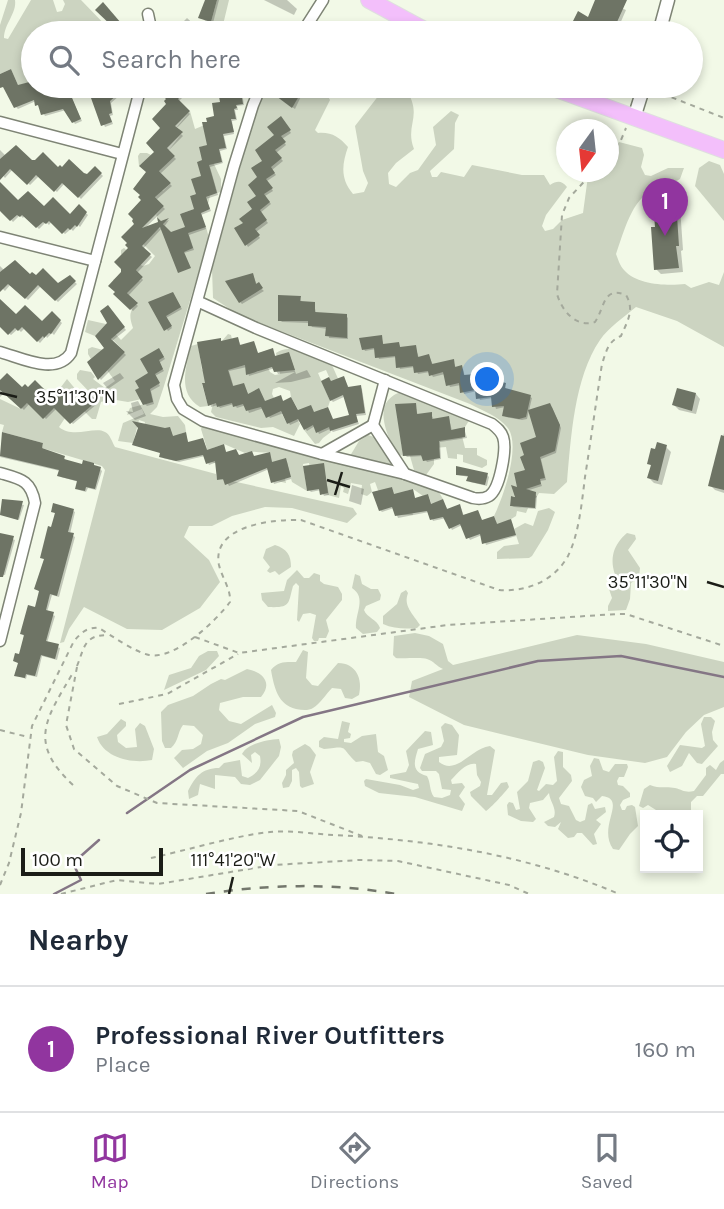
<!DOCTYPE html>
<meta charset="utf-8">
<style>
body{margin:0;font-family:Karla,sans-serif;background:#f2f2f3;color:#1f2937}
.controls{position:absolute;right:21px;bottom:21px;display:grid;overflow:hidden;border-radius:0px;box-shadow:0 4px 10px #0003}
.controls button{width:63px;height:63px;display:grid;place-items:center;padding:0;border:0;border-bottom:2px solid #e0e1e3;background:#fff;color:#1f2937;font:35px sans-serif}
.compass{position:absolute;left:556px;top:119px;width:63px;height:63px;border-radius:50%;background:#fff;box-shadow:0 4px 10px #0003;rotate:195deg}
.scale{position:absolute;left:21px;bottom:18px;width:142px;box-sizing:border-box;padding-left:7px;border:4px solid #1b1d17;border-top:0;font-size:19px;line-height:24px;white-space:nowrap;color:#1b1d17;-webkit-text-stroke:5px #fff;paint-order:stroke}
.you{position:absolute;left:488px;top:380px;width:24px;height:24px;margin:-18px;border:5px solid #fff;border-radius:50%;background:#1a73e8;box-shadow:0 0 0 10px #1a73e833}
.badge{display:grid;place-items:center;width:46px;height:46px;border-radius:50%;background:#91359f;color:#fff;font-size:23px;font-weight:700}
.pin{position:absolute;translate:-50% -58px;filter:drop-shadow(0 2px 4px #0008)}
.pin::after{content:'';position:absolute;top:37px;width:24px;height:21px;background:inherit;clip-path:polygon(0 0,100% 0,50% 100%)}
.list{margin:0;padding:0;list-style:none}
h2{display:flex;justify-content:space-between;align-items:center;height:91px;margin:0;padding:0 28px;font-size:30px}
h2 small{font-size:23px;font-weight:400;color:#747a83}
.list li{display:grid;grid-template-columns:46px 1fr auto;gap:21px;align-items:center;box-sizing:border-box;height:126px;padding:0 28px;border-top:2px solid #e0e1e3}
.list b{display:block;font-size:26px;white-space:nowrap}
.list p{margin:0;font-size:23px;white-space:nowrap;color:#747a83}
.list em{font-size:23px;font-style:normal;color:#747a83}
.icon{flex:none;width:38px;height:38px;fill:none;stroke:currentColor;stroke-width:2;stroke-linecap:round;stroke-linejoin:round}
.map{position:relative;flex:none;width:724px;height:894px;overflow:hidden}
.search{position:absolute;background:#fff;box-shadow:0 4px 10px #0003;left:21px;right:21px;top:21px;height:77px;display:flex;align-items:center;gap:18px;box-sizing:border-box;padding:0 24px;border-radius:38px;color:#747a83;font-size:26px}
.sheet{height:217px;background:#fff}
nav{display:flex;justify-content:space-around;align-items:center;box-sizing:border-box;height:98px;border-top:2px solid #e0e1e3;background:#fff;font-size:19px;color:#747a83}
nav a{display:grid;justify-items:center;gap:4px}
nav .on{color:#91359f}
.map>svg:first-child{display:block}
.green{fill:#ccd4c1}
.shadow{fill:#0003}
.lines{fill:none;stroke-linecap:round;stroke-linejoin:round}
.stream{stroke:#847685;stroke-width:2.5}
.building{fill:#6e7465}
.minor-casing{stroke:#7e8475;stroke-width:13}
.tertiary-casing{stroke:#7e8475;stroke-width:15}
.primary-casing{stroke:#dfdfdf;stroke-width:18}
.path{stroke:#a4a99c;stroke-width:2;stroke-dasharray:5 5;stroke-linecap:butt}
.minor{stroke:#fff;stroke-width:10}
.tertiary{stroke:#fff;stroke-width:12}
.primary{stroke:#f3bffb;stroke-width:16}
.rail{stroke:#73776c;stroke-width:2.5;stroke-dasharray:9 9;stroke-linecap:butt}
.ticks{fill:none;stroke:#1b1d17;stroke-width:2.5}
.ticks-label{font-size:18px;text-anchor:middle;fill:#1b1d17;stroke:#fff;stroke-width:5;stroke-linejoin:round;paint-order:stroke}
</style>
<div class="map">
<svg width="724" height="894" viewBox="0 0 724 894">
<rect width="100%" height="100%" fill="#f2f9e7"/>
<g class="green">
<path d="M8 0H15C17 13 4 24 4 38L8 39 31 0H53L57 12 62 11 65 4 63 0H81L111 31 119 33H33V81L30 82 29 92 18 85 11 69 0 74V25Z"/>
<polygon points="217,0 229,0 221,33 205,33 201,29 205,20 211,22"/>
<path d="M294 86H312L310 90 327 94 330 100 315 130 318 133C332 132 339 137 348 147 342 164 340 179 353 194L364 192 368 183 363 171 355 126 386 86H404C425 117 404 123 414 149L396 163 388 173 389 184 396 187 410 173 418 170 436 145 433 127 451 111 459 115 455 123 454 149 430 171 432 177H437L441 172 464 177 472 165 522 175H544L550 185C557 181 561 180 567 187L546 215 542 226 545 231 553 229 562 220 583 213 588 176 592 172H608L609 154 619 142 642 148 644 155 641 167 645 175 651 176 668 168H684L680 179C672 184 663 184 654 189 631 200 624 232 616 254 618 259 620 266 624 270 637 285 667 286 685 284L691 288 709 282 719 285 724 272V347L677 321 636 307C624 317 608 328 600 340 574 378 571 438 567 482L554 494 539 493 536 498 511 496 510 506 528 508 526 513 517 511 516 516 498 527 494 516C503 498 522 444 507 427 498 416 483 411 470 404L239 315 213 298 212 269 258 103 273 89 288 90 299 96 302 91Z"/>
<path d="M190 111 195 129 207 124 213 144 200 147 201 153 210 158 197 162 214 164 221 179V192L217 193 215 187 190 196 192 201 210 196 208 204 180 214 206 227 209 238 164 386 157 407 150 414 163 417 178 416 185 425 186 432 180 434 181 437 142 436 145 422 139 420 133 443 118 441 123 423 144 414 142 409 127 415 130 408 152 402 151 397 128 402 110 399 101 402 96 419H92L84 411 97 400 77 379V374L80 370 91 372 95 377 93 379 105 388 115 381 96 355 91 359 88 354V349L92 347 103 350 117 360 125 352 102 329 95 336 85 332 88 320 106 324 121 340 133 328C129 316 129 312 137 302L113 280 118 276 140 281 143 277 121 254V250L124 248C132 254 134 262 143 266L149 264 155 256 143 244 157 230 165 226 156 215 164 206 151 192 157 186 163 191 171 183 148 159 139 166 138 156 140 153H147L167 163 175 156 169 150 182 133 177 127Z"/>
<polygon points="709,161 720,165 724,174 724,221 695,186 699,168"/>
<path d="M228 334 231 335 238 367 245 365 257 372 263 369 266 363 270 372 275 375 280 374 276 353C291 342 315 357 331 363L340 383 334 388 326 370 318 373 330 401 328 407 322 409 331 432 323 438 319 443 315 444 304 430 308 427 291 397 290 391 279 387 273 389 272 394 287 424 296 417 300 424 294 436 273 427 261 428 216 417 211 412 213 404 207 382 202 384 208 406 200 407C177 393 186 368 191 346L198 344 202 370 210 369 222 341Z"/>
<path d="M67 379 77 391 78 396 66 406 65 418 59 427C73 439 94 426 105 432 110 434 112 442 115 447L216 474 217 479H223L353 508 357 514 347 523 292 508 265 507 232 516 212 526H189L184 537 209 560 220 582 200 608 162 630 127 629 84 607 69 629 64 642 60 643 105 470 102 466 42 448 43 443 2 432 4 425 0 424V399L21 409 42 387 46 390 40 400 67 393 61 387Z"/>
<path d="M401 392 470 419 465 427 460 428 465 448H477V455L487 460V465L482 468 463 462V455L457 454V459L448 458 446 447 434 448V464L426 475 414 470 410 456 401 439 403 456 396 453C387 434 371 402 401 392Z"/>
<path d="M204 422 409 480 437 489 443 499 437 502 434 512 428 494 423 496 413 489 406 491 413 515H400L392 487 387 489 383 504 375 482 370 484 372 492 367 496 361 494 362 485 351 483 348 494 343 492 344 488 341 486 339 498 324 494 328 493 312 481 309 463 303 464 307 491 292 482 285 459 281 460 286 483 277 481 269 452C261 454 254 450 245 453L224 444 213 448 218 464 211 462 201 429Z"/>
<polygon points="368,435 374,437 391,461 391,468 350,456 359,441"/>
<polygon points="549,508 555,512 548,530 532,556 529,558 497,559 497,552 504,546 519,544 514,529 525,523 533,526 538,511"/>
<path d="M627 533 635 535 636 539 628 550 640 568 639 577 631 583 630 599 626 610 608 611V606L612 598 609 589 616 577C609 559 613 545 627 533Z"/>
<path d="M275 545C287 549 291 555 291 567L279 575 275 571 270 573 267 571 270 567 263 558 266 549Z"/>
<path d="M297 570 304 578H309L314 573 320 575V581L324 584 338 587 342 594V600L326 620 329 631 326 638H319L318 641H314L312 638 316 615 310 613 303 614 299 622 297 620 299 586 296 583 293 586C288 604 291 608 268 607L262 600 261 593 284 591 287 580Z"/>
<path d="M355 574 360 576 362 584 371 589H378L381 595 380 600 366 606 364 610C367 618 377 619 380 628L377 632 363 634 356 628C355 613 367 598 352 588Z"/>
<path d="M406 590 408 593C403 606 413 614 420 625L417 628C406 629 394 629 383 624V616L397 604 401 593Z"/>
<path d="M415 633 429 636 443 644 448 661 453 665 577 635 646 644 724 662V707L704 715 686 732 667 757 645 763 588 755 464 725 409 697 412 681 443 669C436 666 434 661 427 659 422 657 403 659 396 658L393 655 394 636Z"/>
<path d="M303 650 308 652 306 678 312 685 318 686 338 663C356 663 363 679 359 695L352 699 345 698 341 689 332 688C326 694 320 704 313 708 308 711 302 710 296 709 278 705 274 687 271 670 278 661 286 662 296 662Z"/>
<polygon points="208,651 217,651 219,656 206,670 164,690 169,675 191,668 199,656"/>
<path d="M247 669C263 672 273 683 261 697H243L220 703 219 710 229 721 241 724 272 705 276 713 275 717 255 724 228 743 207 751 183 768 174 758 182 750 193 749 201 744 203 735 194 726 183 725C177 733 179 741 171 748H165L162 741 161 712 168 705 193 696 211 684 221 679 225 680Z"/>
<polygon points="704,717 711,717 715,721 712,732 713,740 718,746 702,764 697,763 689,753 682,766 670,772 667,766 680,745 702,748 705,746 701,724"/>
<path d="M121 719 126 722V726L117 735 118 742 126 748 137 747 135 729 140 723 145 726 154 749 152 760C132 764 104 758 97 737L107 734Z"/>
<path d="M342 721 350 723 348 732 351 734 350 738 344 739V742L351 743 362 736 376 734 378 752 384 756 388 770 380 775 376 774 370 763 363 761 356 762C339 746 350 746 324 749L319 747V741L324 737 338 739Z"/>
<path d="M445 723 452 725 459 735 457 755 439 757V762C457 776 471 748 490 746L495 750 487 795H492L501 783 507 782 509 787C507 790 490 809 486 811L471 796 470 792 480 786 481 782 477 775 476 764C466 762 458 773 451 780L452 784 462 783 465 787 459 796 465 804 462 811 415 797 379 793 365 786 364 781 366 779 400 785 413 790 419 788 418 784 390 778V775L406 772 409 765 406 751 425 731 431 732 433 745 418 749C414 762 411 772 427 776 431 783 429 790 434 797L442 798 450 795 451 790 442 789 439 774 436 771H422L420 768 425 754 441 747 444 741 441 727Z"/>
<path d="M279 739 281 747 279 756 260 780 250 785 241 784 235 777 215 775V789L200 784 198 795 189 799 188 791C195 777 202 768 219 768L224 763 240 760 242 776 248 778C258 773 262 767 260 756L255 752 251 755 252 763 242 754C248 743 267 740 279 739Z"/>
<polygon points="305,744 310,747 316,755 310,772 314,784 302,788 300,786 299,772 296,768 292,770 292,781 289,787 283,788 282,783 286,775 286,770 294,763 292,755 293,751"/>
<path d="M558 751 563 752V767L571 775 572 781 559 798 561 804 569 806 576 820 580 822 585 820 588 805 592 803 595 809 605 807 606 812 596 820 601 824 594 834 597 844 593 845 582 833H577L574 837 568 838 558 829 561 822 555 827 548 826 544 822 554 817C557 808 550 802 549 793L543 800 530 803 529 808 536 819 533 822 521 821 508 815 507 805 509 802 513 803 516 810 520 809 517 792 528 781 533 762 539 760 543 762 545 768 537 790 539 791 546 784 553 785 557 781 554 757Z"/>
<path d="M594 758 599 759 603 770 609 772 615 764H627L628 767 624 777H619L617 781 618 785 623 786 630 793V797L623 800 620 805 622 810H625L627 806 632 805 635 807 638 826 630 834 619 850 613 849C597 826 628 799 602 796L596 802 593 798 585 796 581 787 584 780 592 776 590 766Z"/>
<path d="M724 760V774H721L703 796H697L691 802V815H664L648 805 643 808 639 806 644 789 650 785C660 789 666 786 675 788 683 790 685 793 694 791L706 775V768L710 765 716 770 720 763Z"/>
</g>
<g class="shadow">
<polygon points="207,0 219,0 213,23 200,18"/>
<polygon points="264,0 287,0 297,9 294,15"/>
<polygon points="597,0 604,0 626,10 616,33 593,33 578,23 589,19"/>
<polygon points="187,18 203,33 184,33 189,28 183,22"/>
<polygon points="226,21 238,23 238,22 274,33 223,33"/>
<polygon points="33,83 33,86 45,86 48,96 68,90 82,121 75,124 66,110 45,116 36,101 18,109 16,107 18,87"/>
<polygon points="106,86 115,86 119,90 127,89 111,103 113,115 110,116 113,124 105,127 93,100 113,92"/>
<polygon points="166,86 194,86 178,102 190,114 176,129 183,136 168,151 176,159 160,174 172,186 156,200 165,209 145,228 169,220 164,227 171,234 188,228 196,210 205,162 222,103 219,87 241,86 244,105 237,106 238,110 235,110 237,120 232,121 234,134 224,136 227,149 220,151 223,163 210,167 218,195 206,199 211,211 201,215 206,229 189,235 194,250 184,253 162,228 143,249 152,257 137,273 143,280 128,296 138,306 133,311 115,294 163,128 169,99 161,91"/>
<polygon points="283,86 306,86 295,109 280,98"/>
<polygon points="283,121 291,133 282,139 286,145 276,153 283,161 272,170 276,175 267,181 273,191 265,196 271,204 260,213 268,223 256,232 260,238 248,247 237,228 245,224 255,210 264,162"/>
<polygon points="0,150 6,156 83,175 88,176 95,168 103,176 81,199 65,183 57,192 39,176 30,185 13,169 5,178 0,172"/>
<polygon points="0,187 18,203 70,216 79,207 88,215 80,227 78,225 73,231 71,229 65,234 52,221 49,225 46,222 39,229 25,215 23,218 20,215 13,222 0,208"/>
<polygon points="675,202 680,207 683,250 681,251 683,272 661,274 656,269 656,229"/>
<polygon points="0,266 4,270 58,285 69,277 77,284 58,302 41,286 28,300 11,284 5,291 0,286"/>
<polygon points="253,275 257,285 264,291 242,304 240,302"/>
<polygon points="174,296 182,309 166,318 172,328 168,331 151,303"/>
<polygon points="300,297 302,303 314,304 316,313 346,316 348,318 348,339 329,338 328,329 312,327 310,323 282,322 280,320"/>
<polygon points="0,301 16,317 42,323 52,313 62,323 54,335 52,333 47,338 46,336 40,343 25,328 21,332 18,329 11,335 0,325"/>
<polygon points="107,307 126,330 112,341 126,355 101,380 89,362 107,348 109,323"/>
<polygon points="381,337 384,346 399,344 401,349 415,347 419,358 429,356 433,365 453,361 456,368 463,369 465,377 486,375 488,382 505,385 506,391 530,397 532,398 527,419 522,420 506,417 504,415 505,407 496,409 493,398 480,400 477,391 464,394 461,385 450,387 445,374 433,377 430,372 418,374 415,367 400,369 397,357 379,359 376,349 365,351 364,349"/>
<polygon points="238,339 241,346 253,343 258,354 272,350 276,357 289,354 296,374 307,370 311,377 291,382 275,383 295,372 278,374 275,368 249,376 247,367 229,371 234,388 244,385 249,396 265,403 282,399 284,403 299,412 314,413 333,421 352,416 346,396 333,402 331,400 331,382 344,378 349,388 360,387 362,389 366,415 356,416 359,424 333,432 330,429 319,434 315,426 307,431 299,421 290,425 284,413 270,418 264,408 249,413 246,405 237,408 234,404 220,408 218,405 211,407 206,384 220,340 223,343"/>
<polygon points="161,352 165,359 159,363 164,371 155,376 160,386 151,391 154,404 147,406 144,403 150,373"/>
<polygon points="120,373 124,378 108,389 103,383"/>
<polygon points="7,376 22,390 76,405 89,395 97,404 73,424 57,408 46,419 30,403 24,410 5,392 0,397 0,380"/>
<polygon points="696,394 700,399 696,414 679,410 674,405"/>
<polygon points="138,401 146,416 135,420 126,411 133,412 131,403"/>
<polygon points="415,405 418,416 431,414 434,420 449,418 452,431 464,428 467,438 440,442 441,459 427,462 423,456 407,457 405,455"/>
<polygon points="552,407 561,428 556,453 541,459 546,480 540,481 542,486 526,491 537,496 536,509 514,507 512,506 517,499 538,438"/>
<polygon points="170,429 173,437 185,434 189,444 203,440 208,451 223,446 227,453 239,457 254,458 269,454 273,464 287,462 291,479 274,484 269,469 229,486 226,480 218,479 217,462 209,465 205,456 179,462 163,458 162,453 134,445"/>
<polygon points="724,433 724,493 715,490 710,485"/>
<polygon points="3,434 42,445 43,451 64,457 66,461 100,469 102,471 96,490 88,488 86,492 79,490 77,488 79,482 61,477 60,471 0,457"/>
<polygon points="666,447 671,452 662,485 654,483 649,478 652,467 649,463"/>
<polygon points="323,465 329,495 324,496 321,490 311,492 309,490"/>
<polygon points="458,475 487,475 489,477 487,486 470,482 469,477"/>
<polygon points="352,485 364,489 361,505 349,501"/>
<polygon points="392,489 395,496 412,491 416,500 428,496 432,506 443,501 448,510 461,508 464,516 478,512 482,522 494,518 498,525 512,523 516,536 486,545 482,535 470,540 462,525 452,530 446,518 433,521 429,512 398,518 394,508 382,512 380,510"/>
<polygon points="4,501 24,505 19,520 0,514"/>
<polygon points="53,511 73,511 75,512 70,534 75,537 59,597 52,595 47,612 55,616 47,643 60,648 57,660 42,656 37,677 27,675 26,679 16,675 19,663 15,661 20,656 24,636 22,634 36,609 41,592 36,589 46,560 42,558 53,529 55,513"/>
<polygon points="0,534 15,540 5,575 0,574"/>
</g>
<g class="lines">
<g class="stream">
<polyline points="127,813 190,770 303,717 538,661 621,656 724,677"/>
<polyline points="54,894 81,880 73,863 99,840"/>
</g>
</g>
<g class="building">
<polygon points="205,0 217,0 211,22 198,18"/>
<polygon points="595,0 627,0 612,33 592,33 573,21 578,11 588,17"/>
<polygon points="103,2 121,23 115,29 95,10"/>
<polygon points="11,69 18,85 33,81 33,86 45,86 47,95 67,86 81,119 72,123 63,109 41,115 38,105 35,106 34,100 14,108 3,87 0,88 0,74"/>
<polygon points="104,86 120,88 127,86 110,101 112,113 109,114 112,122 101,126 91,98 110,91"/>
<polygon points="164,86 191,86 178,99 190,111 175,126 183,132 167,148 175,156 159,171 171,183 155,197 164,206 142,228 158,222 157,217 161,221 169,218 163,224 171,232 185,227 180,214 194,209 190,196 196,194 191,179 201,176 197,162 202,160 199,147 207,145 202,122 207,122 206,118 214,116 212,103 220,102 217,86 240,86 243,104 236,105 237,108 234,109 236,119 231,119 234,132 223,134 226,148 219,149 222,162 209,165 217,193 206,197 210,209 201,213 206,227 188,233 193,248 184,252 191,268 178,273 160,227 142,246 151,254 136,270 143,277 127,293 138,303 130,310 113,294 115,292 108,286 121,272 121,269 114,262 128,248 125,245 127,243 121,237 134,224 132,221 133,219 128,214 141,200 138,197 140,195 133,189 146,172 139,166 154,152 146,143 160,128 152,119 166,104 164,101 166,99 158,91"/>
<polygon points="283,86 294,86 302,91 292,108 276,96"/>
<polygon points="281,116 291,130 281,136 286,142 275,150 282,158 271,167 275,173 266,179 273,188 264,194 270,202 260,210 267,220 255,229 260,235 245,246 234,228 243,223 239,219 252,209 247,202 256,196 248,185 257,177 251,168 262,161 255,150 274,135 267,127"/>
<polygon points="16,145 32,160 35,160 43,152 58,167 60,165 62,167 69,159 84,173 87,174 95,166 102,173 78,198 62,183 54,192 36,175 27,185 10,169 0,180 0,159"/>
<polygon points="0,182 18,200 28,191 44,206 53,197 70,214 79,204 87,212 77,227 75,225 70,230 68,228 62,234 49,221 46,224 43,222 36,228 22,215 20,217 17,215 10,221 0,211"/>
<polygon points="676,201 679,246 676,246 679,268 654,270 651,227 655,227 653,202"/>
<polygon points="15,260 30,274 32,272 36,275 43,268 58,283 70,275 76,281 55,301 38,285 25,299 8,284 0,292 0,272"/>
<polygon points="253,273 256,284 259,282 263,288 239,303 225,281"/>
<polygon points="173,292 181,307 166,316 172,326 164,331 148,302"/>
<polygon points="278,295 301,296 300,301 315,302 315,312 347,314 347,338 325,336 326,327 308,326 308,321 278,321"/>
<polygon points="0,299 16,314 25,305 42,321 52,311 61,320 51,334 49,333 44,338 43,336 37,342 22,327 18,331 15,328 8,335 0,327"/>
<polygon points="108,305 125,327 111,339 125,352 98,380 87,362 104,348 95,336 107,323 100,311"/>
<polygon points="382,335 383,344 399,342 400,347 416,345 418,357 429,354 432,364 454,359 455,367 462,365 464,375 486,373 487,380 495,380 506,383 505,388 531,395 526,417 519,419 502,416 504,406 492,407 491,397 476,399 475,390 460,393 459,383 446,386 443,372 429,376 428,371 414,373 413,366 396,368 395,356 375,358 374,348 362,350 359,338"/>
<polygon points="238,337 240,345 254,341 258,353 273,348 275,356 289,352 295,370 274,372 272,367 246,375 245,365 228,370 233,386 244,383 248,394 259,388 265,401 281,395 283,401 291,397 298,410 311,405 314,412 328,407 333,419 349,415 343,395 330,401 321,381 329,377 331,381 344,376 348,387 361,385 365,413 356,414 358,422 330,431 329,427 316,433 313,425 304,430 298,419 287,424 281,411 266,418 261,407 246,411 243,404 233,407 232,403 217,407 216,403 208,406 202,383 205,383 197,342 221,338 221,341"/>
<polygon points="159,348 164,357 159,360 163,369 155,374 160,383 150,389 153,402 143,405 135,390 139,388 135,381 148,373 140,359"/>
<polygon points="7,373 22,387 25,384 28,387 35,380 50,395 52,392 54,394 61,387 76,402 89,392 97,401 70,424 54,408 43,419 27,403 21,409 0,390 0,380"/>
<polygon points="677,388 696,393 692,411 672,405"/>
<polygon points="416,403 417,414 432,412 432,419 449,416 451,430 465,427 465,437 439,441 440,458 423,461 421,455 403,456 395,404"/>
<polygon points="550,403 560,425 555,451 540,457 545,478 540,479 541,484 526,489 536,492 535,508 510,506 511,496 515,497 511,485 517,487 514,473 525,470 520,457 524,455 520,443 536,437 528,410"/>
<polygon points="132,421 165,428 170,427 173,436 186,432 188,442 203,438 207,450 224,444 226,452 236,449 239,455 252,451 254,456 270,452 272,462 286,458 291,477 271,483 267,468 225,485 223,479 217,480 215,461 206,464 203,455 176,461 159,457 160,453 132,445 138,428"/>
<polygon points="2,432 43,443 42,448 65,456 64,459 82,464 83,460 94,463 94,465 101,467 95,489 86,487 85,491 75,489 77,481 57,476 59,470 0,456"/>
<polygon points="721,435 724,436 724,490 708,486"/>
<polygon points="657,442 667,445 658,481 647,478 651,465 647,464 651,448 655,449"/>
<polygon points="324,463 328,493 320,495 319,489 307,491 303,466"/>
<polygon points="456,466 488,473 485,485 466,481 468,476 456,475"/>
<polygon points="392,487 394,494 413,489 415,498 428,494 431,504 443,499 447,509 460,504 463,515 478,510 482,520 494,516 497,524 511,519 516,535 482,544 480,534 466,539 460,524 449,529 443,517 430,520 427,511 395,516 392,507 379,511 372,492"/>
<polygon points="2,499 23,501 18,520 0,515"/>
<polygon points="53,503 74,509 68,532 74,533 57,596 50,594 46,610 54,612 46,641 59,644 55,659 41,655 35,676 26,674 25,678 14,676 18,663 13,661 15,653 19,654 24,635 20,634 28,605 35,607 39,591 34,589 44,559 40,558 48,526 51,527 55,513 51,512"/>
<polygon points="0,533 14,536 3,577 0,577"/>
</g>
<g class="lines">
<defs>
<g id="minor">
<polyline points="148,14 152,33"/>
<polyline points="302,33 323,0"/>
<polyline points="0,122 122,154"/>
<polyline points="0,237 95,261"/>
<path d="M197 301 256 328 492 424C497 428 501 431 503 437 507 449 500 489 489 496 484 499 478 499 473 498L405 474 322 454 203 421 183 409 177 399 174 385 234 166 253 105 261 86"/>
<path d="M0 352C22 358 56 376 71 353L141 86"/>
<polyline points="385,380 373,425 405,474"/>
<polyline points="322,454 373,425"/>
<path d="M0 473C21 479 31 480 35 503L0 641"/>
</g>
<g id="tertiary">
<polyline points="659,33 668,0"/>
<polyline points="634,118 644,86"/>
</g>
<g id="primary">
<polyline points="369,0 430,33"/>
<polyline points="548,86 724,150"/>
</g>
</defs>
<use href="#minor" class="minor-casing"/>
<use href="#tertiary" class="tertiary-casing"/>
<use href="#primary" class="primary-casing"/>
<g class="path">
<polyline points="653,90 724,118"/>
<polyline points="608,155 621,140 626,128"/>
<polyline points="195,637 239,653 448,625 617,614 626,614 724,646"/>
<path d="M77 666C85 646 84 635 109 635"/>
<polyline points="77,667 66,725 74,749 117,786 157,803 298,811 362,836"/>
<polyline points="119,704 167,694 238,654"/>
<polyline points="0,730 28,737"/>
<path d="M73 785C27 742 46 719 74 671"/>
<path d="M151 858C188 850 233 836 270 832 290 830 313 834 334 835 431 840 528 855 619 894"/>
<path d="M0 885 9 863 21 813 32 726 74 641C82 632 87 627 99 628 112 636 135 652 149 655 175 660 216 621 230 602 231 589 222 578 219 565 211 525 274 519 301 520L499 590C527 592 554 581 568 556 579 534 582 501 585 477 591 439 596 402 602 364 606 352 608 341 621 336 627 322 635 310 626 295 603 286 605 307 595 322 576 328 562 311 557 294L562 215 569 198 593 172"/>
<polyline points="61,894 117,880 158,884 273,865 359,860 398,861 509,885 529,894"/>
</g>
<use href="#minor" class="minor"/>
<use href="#tertiary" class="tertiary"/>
<use href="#primary" class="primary"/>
<path class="rail" d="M206 894C268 884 334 883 396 894"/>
</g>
<path class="ticks" d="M0 393 17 397M327 480 350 487M335 495 342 472M707 582 724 587M229 894 233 877"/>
<g class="ticks-label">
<text x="76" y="403">35°11'30"N</text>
<text x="648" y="588">35°11'30"N</text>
<text x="233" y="866">111°41'20"W</text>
</g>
</svg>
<div class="controls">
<button><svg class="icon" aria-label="locate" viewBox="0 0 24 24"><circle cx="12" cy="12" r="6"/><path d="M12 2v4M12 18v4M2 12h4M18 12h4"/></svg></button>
</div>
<svg class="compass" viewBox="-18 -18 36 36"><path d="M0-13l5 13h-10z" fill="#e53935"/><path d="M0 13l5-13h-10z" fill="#747a83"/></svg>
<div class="scale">100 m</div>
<div class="you"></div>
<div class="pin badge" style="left:665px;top:236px">1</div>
<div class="search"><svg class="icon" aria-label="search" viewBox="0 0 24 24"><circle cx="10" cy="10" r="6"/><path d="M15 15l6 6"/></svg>Search here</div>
</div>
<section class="sheet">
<h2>Nearby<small></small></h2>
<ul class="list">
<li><span class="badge">1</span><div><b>Professional River Outfitters</b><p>Place</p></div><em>160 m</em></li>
</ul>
</section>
<nav>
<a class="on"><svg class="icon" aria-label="map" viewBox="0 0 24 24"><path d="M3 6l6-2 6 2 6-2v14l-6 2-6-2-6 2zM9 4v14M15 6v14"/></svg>Map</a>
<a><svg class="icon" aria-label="directions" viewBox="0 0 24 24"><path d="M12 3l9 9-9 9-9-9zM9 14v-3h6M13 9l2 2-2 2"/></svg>Directions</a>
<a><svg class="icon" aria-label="saved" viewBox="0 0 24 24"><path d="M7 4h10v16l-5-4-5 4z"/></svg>Saved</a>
</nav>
